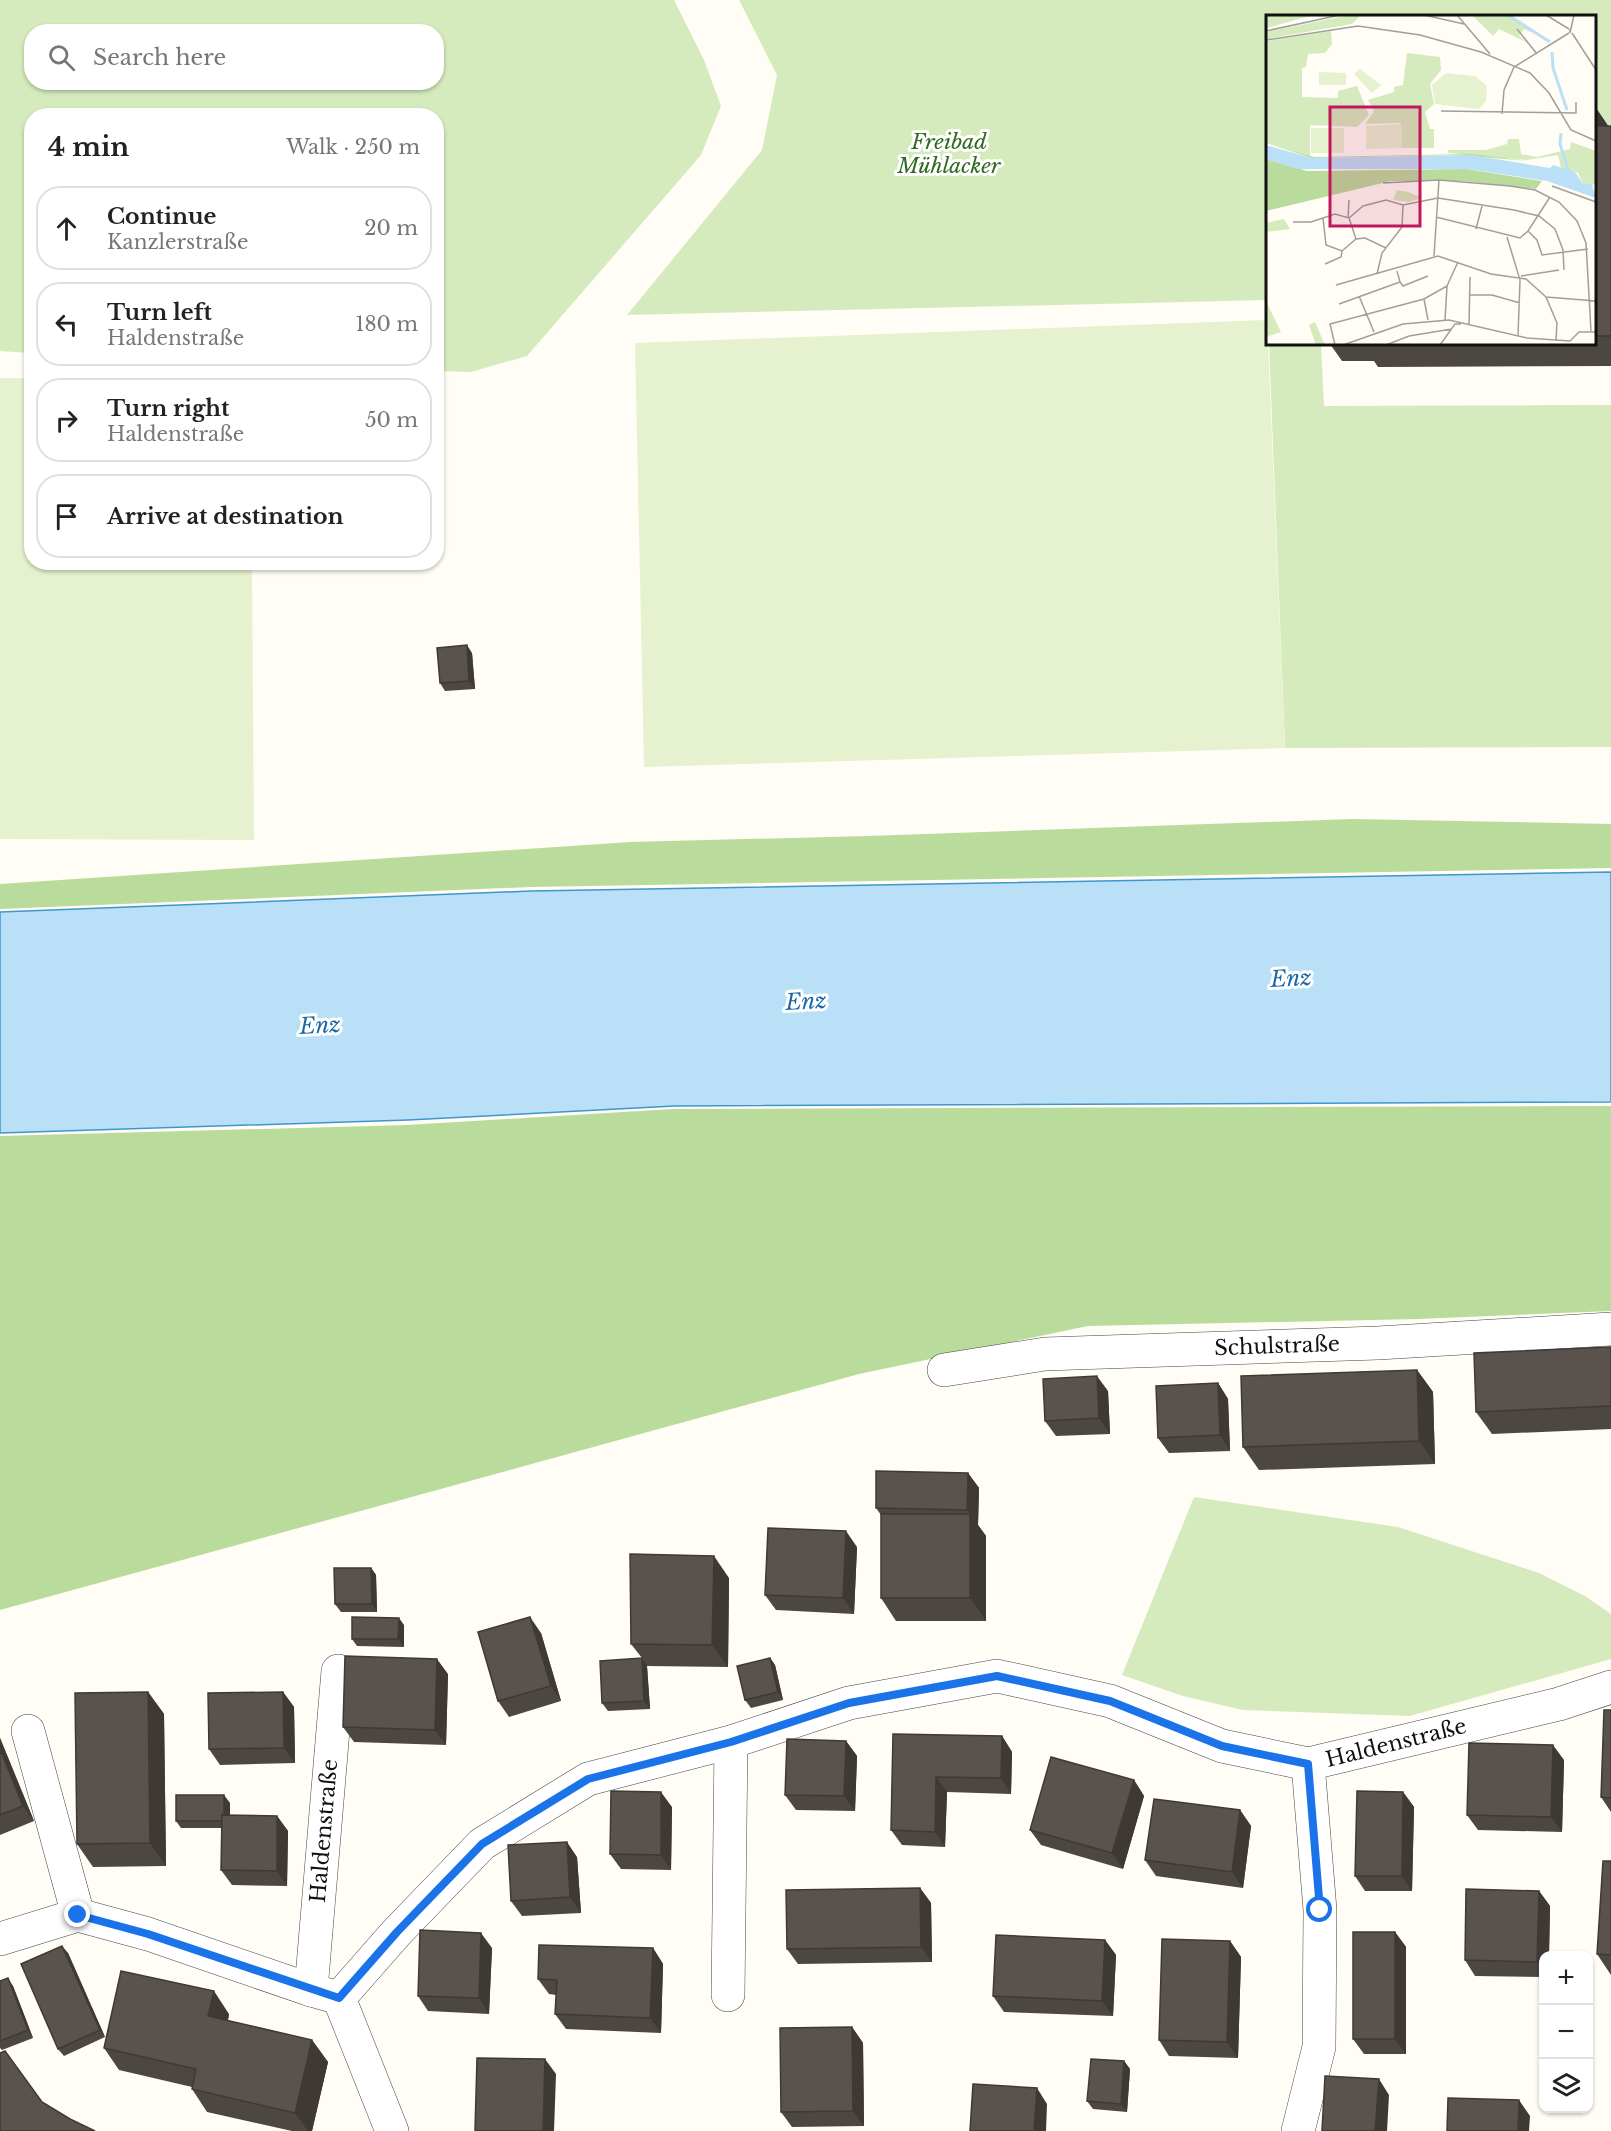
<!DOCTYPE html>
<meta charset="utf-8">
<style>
body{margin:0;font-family:"Libre Baskerville",serif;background:#f6f6f6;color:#222}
.controls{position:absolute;right:18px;bottom:18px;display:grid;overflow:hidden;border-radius:12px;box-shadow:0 2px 4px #0004}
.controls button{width:54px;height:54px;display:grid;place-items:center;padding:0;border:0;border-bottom:2px solid #e0e0e0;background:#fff;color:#222;font:30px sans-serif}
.stop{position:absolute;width:18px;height:18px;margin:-14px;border:4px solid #1a73e8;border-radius:50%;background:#fff}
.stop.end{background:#1a73e8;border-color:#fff;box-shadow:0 2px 6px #0008}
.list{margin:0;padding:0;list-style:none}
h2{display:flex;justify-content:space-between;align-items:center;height:78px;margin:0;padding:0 24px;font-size:26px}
h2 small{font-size:20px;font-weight:400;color:#767676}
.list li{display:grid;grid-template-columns:39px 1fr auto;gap:18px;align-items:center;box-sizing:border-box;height:84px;margin:0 12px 12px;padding:0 12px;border:2px solid #e0e0e0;border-radius:24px}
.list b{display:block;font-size:22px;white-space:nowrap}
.list p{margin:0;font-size:20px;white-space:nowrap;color:#767676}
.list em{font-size:20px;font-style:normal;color:#767676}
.icon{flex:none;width:33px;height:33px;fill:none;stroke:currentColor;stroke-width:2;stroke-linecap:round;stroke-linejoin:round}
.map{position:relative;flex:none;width:1611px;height:2131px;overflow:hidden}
.search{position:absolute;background:#fff;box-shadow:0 2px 4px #0004;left:24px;top:24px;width:420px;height:66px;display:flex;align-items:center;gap:15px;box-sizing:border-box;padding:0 21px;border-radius:24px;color:#767676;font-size:22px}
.panel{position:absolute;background:#fff;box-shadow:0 2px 4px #0004;left:24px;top:108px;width:420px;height:462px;border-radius:24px}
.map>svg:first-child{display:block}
.green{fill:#d5ebbd;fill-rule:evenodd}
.forest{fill:#b9dc9c}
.pitch{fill:#e6f2cf}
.water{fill:#b9e0f7;stroke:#3f96cf;stroke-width:1.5}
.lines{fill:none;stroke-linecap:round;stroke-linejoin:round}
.minor-casing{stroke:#444;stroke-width:34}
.minor{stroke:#fff;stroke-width:33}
.wall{fill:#4d4742}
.shaded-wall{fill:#3f3936}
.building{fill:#5a524d;stroke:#3f3936;stroke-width:1.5}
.route{stroke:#1a73e8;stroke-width:8}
.labels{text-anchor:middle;stroke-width:6;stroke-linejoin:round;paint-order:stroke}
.park-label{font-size:21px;font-style:italic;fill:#2f6b1f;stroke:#fff}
.street-label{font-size:21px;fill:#111;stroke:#fff}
.water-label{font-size:22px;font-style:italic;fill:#1768a6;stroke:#fff}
.inset-river{fill:none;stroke:#b9e0f7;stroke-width:3}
.inset-road{fill:none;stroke:#a09f9a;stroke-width:1.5}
.view{fill:#c2185b;fill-opacity:0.15;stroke:#c2185b;stroke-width:3}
.inset-edge{fill:none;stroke:#111;stroke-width:3}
</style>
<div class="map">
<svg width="1611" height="2131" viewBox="0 0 1611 2131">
<rect width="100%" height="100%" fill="#fffdf5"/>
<g class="green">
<path d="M0 0H674L704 60 721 106 701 155 527 356 471 372 437 371 436 116H32L31 353 0 351ZM32 32H436V82H32Z"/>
<polygon points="739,0 1611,0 1611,366 1378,367 1378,361 1342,361 1342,344 1594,344 1594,16 1268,16 1267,300 627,315 762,150 777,75"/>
<polygon points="1269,344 1321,344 1324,406 1611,405 1611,747 1285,748"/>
<polygon points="1194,1497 1398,1527 1539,1573 1585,1596 1611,1614 1611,1659 1410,1716 1243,1710 1183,1696 1122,1675"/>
</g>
<g class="forest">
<polygon points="1352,819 1611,824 1611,868 531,887 0,909 0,884 630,842 868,836"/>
<polygon points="1575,1106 1611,1106 1611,1311 1418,1319 1088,1326 859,1374 0,1610 0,1136 407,1125 673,1109"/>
</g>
<g class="pitch">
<polygon points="1267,320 1285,748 644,767 635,343"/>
<polygon points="0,378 31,378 32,562 252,563 254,840 0,839"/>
</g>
<polygon class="water" points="1611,872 1611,1102 674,1106 408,1120 0,1133 0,912 531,891"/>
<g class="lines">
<defs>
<g id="minor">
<polyline points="944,1370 1045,1354 1378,1343 1611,1329"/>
<polyline points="28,1731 78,1915"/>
<polyline points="0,1939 78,1915 148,1934 311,1990 339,1998 397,1932 482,1844 588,1779 731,1742 849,1703 997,1676 1110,1701 1222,1746 1308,1764 1559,1704 1611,1687"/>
<polyline points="311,1990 338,1671"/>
<polyline points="728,1995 731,1742"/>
<polyline points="339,1998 392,2131"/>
<polyline points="1298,2131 1319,2047 1320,1910 1308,1764"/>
</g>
</defs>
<use href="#minor" class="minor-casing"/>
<use href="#minor" class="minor"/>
</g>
<g class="wall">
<polygon points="1594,108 1596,108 1608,126 1611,126 1611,366 1378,367 1374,361 1342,361 1330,344 1594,344"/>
<polygon points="472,653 475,689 445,691 440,683"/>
<polygon points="1611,1347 1611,1429 1492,1434 1476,1412"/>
<polygon points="1417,1370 1433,1392 1435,1464 1259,1470 1243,1447"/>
<polygon points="1218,1383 1228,1399 1230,1451 1169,1453 1158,1438"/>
<polygon points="1108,1391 1110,1434 1056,1436 1045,1421"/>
<polygon points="968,1473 979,1488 978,1525 986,1536 986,1621 896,1621 881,1598 881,1515 876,1508"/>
<polygon points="857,1547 854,1614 776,1610 765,1595"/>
<polygon points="371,1568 376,1575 377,1612 341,1612 335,1604"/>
<polygon points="729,1578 728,1667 647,1666 650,1709 608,1711 602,1703 642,1658 631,1644"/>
<polygon points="404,1625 404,1647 357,1646 352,1639"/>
<polygon points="541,1633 561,1701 509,1717 498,1701"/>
<polygon points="770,1658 775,1665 783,1700 751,1708 745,1700"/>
<polygon points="448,1674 446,1745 354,1742 343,1727"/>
<polygon points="148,1692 164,1714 166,1866 93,1867 77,1844"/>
<polygon points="283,1692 294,1707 295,1763 220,1765 209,1749"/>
<polygon points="1611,1710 1611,1812 1601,1797"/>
<polygon points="893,1734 1002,1736 1012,1752 1011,1794 947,1792 945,1847 902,1845 891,1830"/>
<polygon points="0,1738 34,1821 0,1835"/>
<polygon points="846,1741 857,1756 855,1811 796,1810 785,1795"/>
<polygon points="1564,1760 1562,1832 1478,1830 1467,1815"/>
<polygon points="1134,1780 1144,1796 1123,1869 1041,1845 1030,1830"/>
<polygon points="1403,1792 1414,1807 1412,1891 1365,1891 1355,1876"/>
<polygon points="230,1803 230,1815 277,1816 288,1831 287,1886 232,1885 221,1870 222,1828 181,1828 176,1821"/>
<polygon points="672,1807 671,1870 621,1869 610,1854"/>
<polygon points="1240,1810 1251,1826 1243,1888 1156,1876 1145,1860"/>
<polygon points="577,1857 581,1913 522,1916 511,1901"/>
<polygon points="1611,1861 1611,1975 1597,1954"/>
<polygon points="920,1888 931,1903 932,1962 798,1964 787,1949"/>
<polygon points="1539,1891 1550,1906 1549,1956 1544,1956 1544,1977 1475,1976 1465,1960"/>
<polygon points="1395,1932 1406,1947 1406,2054 1364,2054 1353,2039"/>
<polygon points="1105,1940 1116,1955 1113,2016 1004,2012 993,1996"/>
<polygon points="1230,1941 1241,1957 1238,2058 1169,2056 1159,2040"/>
<polygon points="492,1948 489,2014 428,2011 418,1996"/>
<polygon points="653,1948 663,1964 661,2033 566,2029 555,2014 556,1995 549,1994 538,1979"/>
<polygon points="68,1953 105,2037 64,2056 58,2049"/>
<polygon points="0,1981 13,1986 33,2038 2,2050 0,2048"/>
<polygon points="229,2014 228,2021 312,2040 328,2062 312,2131 292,2131 207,2112 192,2089 192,2087 119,2070 104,2048"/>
<polygon points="852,2027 863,2043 864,2126 792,2127 781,2112"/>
<polygon points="1124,2061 1130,2069 1127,2112 1093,2109 1087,2101"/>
</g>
<g class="shaded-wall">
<polygon points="1596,108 1611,130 1596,126"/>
<polygon points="467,645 472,653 475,689 469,681"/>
<polygon points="1417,1370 1433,1392 1435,1464 1419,1441"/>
<polygon points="1097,1376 1108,1391 1110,1434 1099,1418"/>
<polygon points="1218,1383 1228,1399 1230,1451 1220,1435"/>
<polygon points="968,1473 979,1488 978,1525 967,1510"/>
<polygon points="970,1514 986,1536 986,1621 970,1598"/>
<polygon points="846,1531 857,1547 854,1614 843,1598"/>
<polygon points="714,1556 729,1578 728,1667 712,1645"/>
<polygon points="371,1568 376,1575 377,1612 372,1604"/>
<polygon points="530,1617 541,1633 561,1701 551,1686"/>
<polygon points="399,1618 404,1625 404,1647 398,1639"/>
<polygon points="642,1658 647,1666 650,1709 644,1701"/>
<polygon points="770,1658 775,1665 783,1700 778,1692"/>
<polygon points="437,1659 448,1674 446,1745 435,1730"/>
<polygon points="148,1692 164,1714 166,1866 150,1843"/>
<polygon points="283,1692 294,1707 295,1763 284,1748"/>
<polygon points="1002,1736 1012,1752 1011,1794 1001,1778"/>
<polygon points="0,1738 34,1821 23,1806 0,1749"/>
<polygon points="846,1741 857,1756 855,1811 844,1796"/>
<polygon points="1553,1745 1564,1760 1562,1832 1551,1817"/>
<polygon points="936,1777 947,1792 945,1847 935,1832"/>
<polygon points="1134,1780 1144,1796 1123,1869 1112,1853"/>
<polygon points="661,1792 672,1807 671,1870 661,1855"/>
<polygon points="1403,1792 1414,1807 1412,1891 1402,1876"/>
<polygon points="224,1795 230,1803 230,1828 224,1821"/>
<polygon points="1240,1810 1251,1826 1243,1888 1232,1872"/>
<polygon points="277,1816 288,1831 287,1886 277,1871"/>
<polygon points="567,1842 577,1857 581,1913 570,1897"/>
<polygon points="920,1888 931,1903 932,1962 921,1947"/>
<polygon points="1539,1891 1550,1906 1549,1956 1544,1956 1544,1970 1537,1962"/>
<polygon points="1395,1932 1406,1947 1406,2054 1395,2039"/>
<polygon points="481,1933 492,1948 489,2014 479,1998"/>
<polygon points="1105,1940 1116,1955 1113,2016 1102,2001"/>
<polygon points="1230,1941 1241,1957 1238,2058 1227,2042"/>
<polygon points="62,1946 68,1953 105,2037 100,2030"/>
<polygon points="653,1948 663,1964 661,2033 650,2018"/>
<polygon points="8,1978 13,1986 33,2038 28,2030"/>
<polygon points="214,1991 229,2014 224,2039 208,2016"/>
<polygon points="852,2027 863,2043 864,2126 853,2111"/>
<polygon points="312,2040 328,2062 312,2131 308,2131 295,2113"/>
<polygon points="545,2059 556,2074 554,2131 543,2131"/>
<polygon points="1124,2061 1130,2069 1127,2112 1121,2104"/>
<polygon points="1379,2079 1389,2095 1387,2131 1375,2131"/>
<polygon points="1037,2088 1047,2104 1046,2131 1034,2131"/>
<polygon points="1519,2100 1530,2116 1529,2131 1518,2131"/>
</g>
<g class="building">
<polygon points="1594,108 1596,108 1596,126 1611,126 1611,336 1594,336"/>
<polygon points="467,645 469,681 440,683 437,648"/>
<polygon points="1611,1347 1611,1406 1476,1412 1474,1353"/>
<polygon points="1417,1370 1419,1441 1243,1447 1241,1376"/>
<polygon points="1097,1376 1099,1418 1045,1421 1043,1379"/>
<polygon points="1218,1383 1220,1435 1158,1438 1156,1386"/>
<polygon points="876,1471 968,1473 967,1510 876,1508"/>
<rect x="881" y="1514" width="89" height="84"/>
<polygon points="768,1528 846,1531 843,1598 765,1595"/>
<polygon points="630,1554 714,1556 712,1645 631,1644"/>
<polygon points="334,1568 371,1568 372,1604 335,1604"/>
<polygon points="352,1617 399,1618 398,1639 352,1639"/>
<polygon points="530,1617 551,1686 498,1701 478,1632"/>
<polygon points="345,1656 437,1659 435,1730 343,1727"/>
<polygon points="642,1658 644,1701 602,1703 600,1661"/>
<polygon points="770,1658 778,1692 745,1700 737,1666"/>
<polygon points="148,1692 150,1843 77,1844 75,1693"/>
<polygon points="283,1692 284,1748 209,1749 208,1693"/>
<polygon points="1604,1710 1611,1710 1611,1798 1601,1797"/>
<polygon points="893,1734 1002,1736 1001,1778 936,1777 935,1832 891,1830"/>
<polygon points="787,1739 846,1741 844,1796 785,1795"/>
<polygon points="1469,1743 1553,1745 1551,1817 1467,1815"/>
<polygon points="0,1749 23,1806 0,1815"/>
<polygon points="1051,1757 1134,1780 1112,1853 1030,1830"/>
<polygon points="611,1791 661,1792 661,1855 610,1854"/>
<polygon points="1357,1791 1403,1792 1402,1876 1355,1876"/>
<polygon points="176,1795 224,1795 224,1815 222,1815 222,1821 176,1821"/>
<polygon points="1154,1799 1240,1810 1232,1872 1145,1860"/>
<polygon points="222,1815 277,1816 277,1871 221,1870"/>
<polygon points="567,1842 570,1897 511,1901 508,1845"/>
<polygon points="1603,1861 1611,1861 1611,1955 1597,1954"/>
<polygon points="920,1888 921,1947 787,1949 786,1890"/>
<polygon points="1466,1889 1539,1891 1537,1962 1465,1960"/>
<polygon points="420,1930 481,1933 479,1998 418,1996"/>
<rect x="1353" y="1932" width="42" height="107"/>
<polygon points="996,1935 1105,1940 1102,2001 993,1996"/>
<polygon points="1162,1939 1230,1941 1227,2042 1159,2040"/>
<polygon points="539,1945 653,1948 650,2018 555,2014 557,1980 538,1979"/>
<polygon points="62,1946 100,2030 58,2049 21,1964"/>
<polygon points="121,1971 214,1991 208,2016 312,2040 295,2113 192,2089 196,2069 104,2048"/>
<polygon points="8,1978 28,2030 0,2041 0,1981"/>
<polygon points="852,2027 853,2111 781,2112 780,2028"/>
<polygon points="5,2051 42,2102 70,2119 95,2131 0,2131 0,2053"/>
<polygon points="477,2058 545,2059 543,2131 475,2131"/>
<polygon points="1091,2059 1124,2061 1121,2104 1087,2101"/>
<polygon points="1325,2076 1379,2079 1375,2131 1322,2131"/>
<polygon points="973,2084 1037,2088 1034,2131 970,2131"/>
<polygon points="1448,2098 1519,2100 1518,2131 1447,2131"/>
</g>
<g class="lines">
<polyline class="route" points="78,1915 148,1934 339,1998 397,1932 482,1844 588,1779 731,1742 849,1703 997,1676 1110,1701 1222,1746 1308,1764 1320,1910"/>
</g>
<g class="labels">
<g class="park-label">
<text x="949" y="149">Freibad<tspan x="949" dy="24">Mühlacker</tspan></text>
</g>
<g class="street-label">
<text transform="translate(1277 1346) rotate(-2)" y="7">Schulstraße</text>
<text transform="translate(1396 1743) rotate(-14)" y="7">Haldenstraße</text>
<text transform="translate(324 1831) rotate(-85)" y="7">Haldenstraße</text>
</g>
<g class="water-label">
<text transform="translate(1291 978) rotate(-3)" y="8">Enz</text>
<text transform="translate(806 1001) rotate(-3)" y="8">Enz</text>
<text transform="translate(320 1025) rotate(-3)" y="8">Enz</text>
</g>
</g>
<g transform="translate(1266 15)">
<rect width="330" height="330" fill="#fffdf5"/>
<path d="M0 0H48L0 13ZM84 0H95L86 9 0 24V17ZM206 0H243L283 25 258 14 253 21 262 28 233 14 227 21ZM65 16 66 29 59 38 42 39 40 52 36 53V82L72 83V76L91 71 103 100 91 112 44 110V141L0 128V26ZM141 38 174 42 175 55 164 69 168 89 159 97 164 114H168V133H136L135 108 99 109 108 96 102 85 128 77V72L137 70ZM242 124H253L255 139 271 142 304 134 305 127 330 136V168L317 169 312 158 295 153 292 140 261 145 182 138V135H220L241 129ZM131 175 142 177 156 183 143 187 127 185ZM18 204 24 214 0 217V208ZM2 290 15 317 0 322V291ZM49 307 59 330H50L43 310Z" fill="#d5ebbd"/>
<path d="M0 128 48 142 206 139 262 146 192 140 46 143ZM0 144 41 156 200 154 276 166 270 174 197 166H125L0 196Z" fill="#b9dc9c"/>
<path d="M94 54 115 70 106 78 88 59ZM53 57 80 58V70H53ZM180 58 209 61 221 71 220 86 213 94 169 89 166 70ZM135 109 136 133 100 134V111ZM45 113H78V138H45Z" fill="#e6f2cf"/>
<path d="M0 130 46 143 205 140 284 153 287 150 309 157 317 169 330 168 326 170 330 183 281 166 201 154H31L0 144Z" fill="#b9e0f7"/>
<path class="inset-river" d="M242 0 284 27M286 37 287 53 301 95M295 118 294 129 303 157"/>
<path class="inset-road" d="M158 0 198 9M191 0 224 39M280 0 303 14M251 14 271 39M304 14V18L308 0M0 16 74 0M306 18 330 55M0 25 92 11 154 20 215 37 264 58 283 78 305 115 330 126M175 96 310 98V87M236 99 238 75 248 52 303 18M117 168 173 165 244 171 269 175 293 187 311 206 320 228 325 316M286 171 330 187M170 202 254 223 262 216 284 182M57 203 60 230 76 236 90 224 99 223 120 233M82 203 83 185M83 203 90 224M27 207H45L69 199 83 203 97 191 120 185 137 190 172 183 248 195 273 201 289 214 297 235 298 255M210 214 216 191M262 216 271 225 276 240 322 234M241 222 254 265 252 321M168 241 173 165M59 249 75 242 76 236M111 259 116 238 136 212 137 190M255 261 293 255M134 267 137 271 162 261M70 270 172 241 225 259 260 264 280 282M204 280H226L254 288M93 281 108 317M280 282 330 286M280 282 291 308 290 325M158 284 162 305M73 289 134 267 131 256M179 305 181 271 192 247M203 310 204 262M304 326 313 317H330M69 330 64 309 158 284 181 271M77 330 137 309 183 305 261 323 304 326M120 330 143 321 186 314M174 330 189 309H195"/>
<path class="view" d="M64 92H154V211H64Z"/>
<rect width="330" height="330" class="inset-edge"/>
</g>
</svg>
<div class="controls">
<button>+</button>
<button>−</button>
<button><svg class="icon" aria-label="layers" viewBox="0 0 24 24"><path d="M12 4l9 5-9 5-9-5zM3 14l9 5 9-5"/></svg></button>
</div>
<div class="stop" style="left:1320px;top:1910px"></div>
<div class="stop end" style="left:78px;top:1915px"></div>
<div class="search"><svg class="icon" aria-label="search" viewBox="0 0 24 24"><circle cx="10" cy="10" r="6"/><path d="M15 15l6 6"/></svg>Search here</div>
<section class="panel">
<h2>4 min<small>Walk · 250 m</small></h2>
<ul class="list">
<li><svg class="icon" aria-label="ahead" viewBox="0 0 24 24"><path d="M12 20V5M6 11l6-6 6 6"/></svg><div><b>Continue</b><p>Kanzlerstraße</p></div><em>20 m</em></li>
<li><svg class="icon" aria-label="left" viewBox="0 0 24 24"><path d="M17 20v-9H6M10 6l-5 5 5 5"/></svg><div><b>Turn left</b><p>Haldenstraße</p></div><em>180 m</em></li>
<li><svg class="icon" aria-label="right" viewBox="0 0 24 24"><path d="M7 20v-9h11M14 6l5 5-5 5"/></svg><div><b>Turn right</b><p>Haldenstraße</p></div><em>50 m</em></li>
<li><svg class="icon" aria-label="arrive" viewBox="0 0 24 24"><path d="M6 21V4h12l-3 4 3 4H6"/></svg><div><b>Arrive at destination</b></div></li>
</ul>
</section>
</div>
